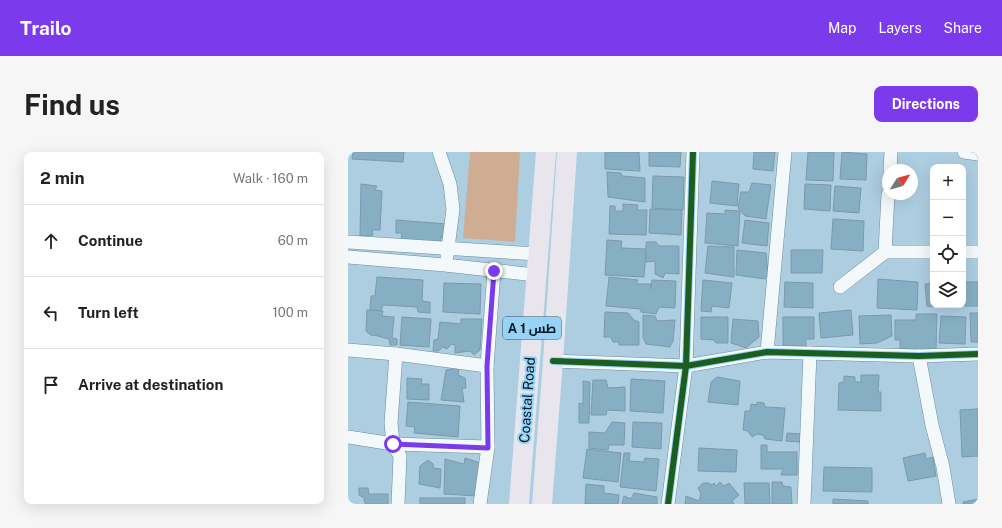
<!DOCTYPE html>
<meta charset="utf-8">
<style>
body{margin:0;font-family:"Public Sans",Cairo,sans-serif;background:#f6f6f6;color:#222}
.controls{position:absolute;right:12px;top:12px;display:grid;overflow:hidden;border-radius:8px;box-shadow:0 4px 16px #0002}
.controls button{width:36px;height:36px;display:grid;place-items:center;padding:0;border:0;border-bottom:1px solid #e0e0e0;background:#fff;color:#222;font:20px sans-serif}
.compass{position:absolute;left:534px;top:12px;width:36px;height:36px;border-radius:50%;background:#fff;box-shadow:0 4px 16px #0002;rotate:53deg}
.stop{position:absolute;width:12px;height:12px;margin:-9px;border:3px solid #7c3aed;border-radius:50%;background:#fff}
.stop.end{background:#7c3aed;border-color:#fff;box-shadow:0 1px 4px #0008}
.list{margin:0;padding:0;list-style:none}
h2{display:flex;justify-content:space-between;align-items:center;height:52px;margin:0;padding:0 16px;font-size:17px}
h2 small{font-size:13px;font-weight:400;color:#767676}
.list li{display:grid;grid-template-columns:26px 1fr auto;gap:12px;align-items:center;box-sizing:border-box;height:72px;padding:0 16px;border-top:1px solid #e0e0e0}
.list b{display:block;font-size:15px;white-space:nowrap}
.list em{font-size:13px;font-style:normal;color:#767676}
.icon{flex:none;width:22px;height:22px;fill:none;stroke:currentColor;stroke-width:2;stroke-linecap:round;stroke-linejoin:round}
.map{position:relative;flex:none;width:630px;height:352px;overflow:hidden;border-radius:8px}
header{display:flex;align-items:center;gap:24px;box-sizing:border-box;height:56px;padding:0 20px;background:#7c3aed;color:#fff}
header strong{font-size:19px}
nav{display:flex;gap:22px;margin-inline-start:auto;font-size:14px}
.intro{display:flex;align-items:center;justify-content:space-between;box-sizing:border-box;height:96px;padding:0 24px}
h1{margin:0;font-size:28px}
.button{padding:10px 18px;border-radius:8px;background:#7c3aed;color:#fff;font-size:14px;font-weight:700}
main{display:flex;gap:24px;padding:0 24px}
aside{flex:1;background:#fff;border-radius:8px;box-shadow:0 4px 16px #0002}
.map>svg:first-child{display:block}
.green{fill:#cfad92}
.building{fill:#86afc4;stroke:#7c99aa}
.lines{fill:none;stroke-linecap:round;stroke-linejoin:round}
.minor-casing{stroke:#6d8c9d;stroke-width:14}
.highway-casing{stroke:#dae8f2;stroke-width:20}
.minor{stroke:#f3f8fa;stroke-width:13}
.highway{stroke:#e8e6ec;stroke-width:19}
.cycleway-casing{stroke:#97d3f7;stroke-width:8}
.cycleway{stroke:#1b5e20;stroke-width:6}
.route{stroke:#7c3aed;stroke-width:5}
.labels{text-anchor:middle;stroke-width:4;stroke-linejoin:round;paint-order:stroke}
.shield{fill:#97d3f7;stroke:#2d4f62;stroke-width:1}
.shield-label{font-size:13px;font-weight:bold;fill:#001622}
.street-label{font-size:14px;fill:#001622;stroke:#97d3f7}
</style>
<header>
<strong>Trailo</strong>
<nav><a>Map</a><a>Layers</a><a>Share</a></nav>
</header>
<div class="intro"><h1>Find us</h1><a class="button">Directions</a></div>
<main>
<aside>
<h2>2 min<small>Walk · 160 m</small></h2>
<ul class="list">
<li><svg class="icon" aria-label="ahead" viewBox="0 0 24 24"><path d="M12 20V5M6 11l6-6 6 6"/></svg><div><b>Continue</b></div><em>60 m</em></li>
<li><svg class="icon" aria-label="left" viewBox="0 0 24 24"><path d="M17 20v-9H6M10 6l-5 5 5 5"/></svg><div><b>Turn left</b></div><em>100 m</em></li>
<li><svg class="icon" aria-label="arrive" viewBox="0 0 24 24"><path d="M6 21V4h12l-3 4 3 4H6"/></svg><div><b>Arrive at destination</b></div></li>
</ul>
</aside>
<div class="map">
<svg width="630" height="352" viewBox="0 0 630 352">
<rect width="100%" height="100%" fill="#adcde1"/>
<polygon class="green" points="122,0 172,0 167,90 115,86"/>
<g class="building">
<polygon points="5,0 56,0 55,10 4,7"/>
<polygon points="257,0 291,0 292,19 257,17"/>
<polygon points="301,0 333,0 332,15 301,14"/>
<polygon points="406,0 427,0 425,19 405,17"/>
<polygon points="460,0 486,0 485,29 458,28"/>
<polygon points="494,0 519,2 518,28 492,27"/>
<polygon points="259,20 273,21 274,24 297,26 297,50 260,45"/>
<polygon points="305,24 336,25 335,58 304,56"/>
<polygon points="364,29 391,32 389,54 362,51"/>
<polygon points="404,31 423,33 418,67 397,64 390,56 393,40 401,40"/>
<polygon points="13,32 29,34 27,38 34,39 32,78 24,78 25,83 12,84"/>
<polygon points="457,32 483,33 482,59 456,57"/>
<polygon points="487,34 513,36 511,61 485,59"/>
<polygon points="275,52 290,53 289,58 299,58 298,83 261,82 262,54 267,54 267,59 275,59"/>
<polygon points="302,57 334,58 333,83 301,81"/>
<polygon points="377,58 392,59 390,94 357,91 359,61 377,62"/>
<polygon points="485,67 516,69 515,99 483,97"/>
<polygon points="48,68 99,72 98,87 93,85 92,92 53,88 54,81 48,81"/>
<polygon points="397,68 421,71 419,94 394,91"/>
<polygon points="259,88 274,89 273,96 298,97 296,125 257,123"/>
<polygon points="298,90 308,90 311,94 331,94 331,122 317,121 315,126 307,122 307,109 298,110"/>
<polygon points="360,94 386,95 386,125 357,121"/>
<polygon points="389,98 418,101 420,122 417,127 388,123"/>
<polygon points="443,98 475,98 474,121 443,121"/>
<polygon points="29,125 75,128 74,149 82,150 82,161 70,160 69,155 35,153 33,159 22,158 23,144 27,144"/>
<polygon points="261,125 290,128 288,132 303,132 303,137 304,128 328,129 327,156 311,155 308,162 293,160 293,157 258,154"/>
<polygon points="530,127 570,130 569,158 529,156"/>
<polygon points="355,128 384,131 381,156 364,154 363,160 353,159"/>
<polygon points="437,130 465,131 465,156 436,155"/>
<rect x="617" y="130" width="13" height="24"/>
<polygon points="96,131 133,132 132,162 95,160"/>
<polygon points="585,131 585,153 594,153 589,155 579,154 577,132"/>
<polygon points="19,158 35,159 34,164 46,165 44,186 49,187 49,193 42,193 41,187 26,183 24,184 18,179"/>
<polygon points="503,158 505,183 473,186 471,161"/>
<polygon points="257,160 280,161 286,168 291,170 291,193 271,193 271,190 265,190 263,185 256,185"/>
<polygon points="622,161 630,161 630,190 623,190"/>
<polygon points="568,162 589,162 588,198 552,197 552,188 547,188 547,168 568,168"/>
<polygon points="295,163 307,164 309,169 327,168 325,189 322,195 298,192 295,185"/>
<polygon points="543,163 544,184 529,191 512,192 511,164"/>
<polygon points="593,164 618,165 617,192 591,191"/>
<polygon points="54,165 83,167 81,195 52,193"/>
<polygon points="353,165 380,165 380,191 368,191 366,188 353,187"/>
<polygon points="435,165 466,165 466,187 458,187 458,194 435,194"/>
<polygon points="113,167 134,167 132,198 126,203 122,199 107,201 107,193 104,192 99,197 95,195 90,199 85,199 86,188 90,187 92,170 113,172"/>
<polygon points="385,167 410,169 411,185 398,196 383,191"/>
<polygon points="111,216 110,223 117,226 118,236 114,236 116,250 93,248 98,218"/>
<polygon points="513,223 531,223 530,240 533,240 533,259 490,258 491,231 496,230 496,224 507,225 507,230 513,230"/>
<polygon points="369,225 392,229 390,253 360,250 363,230"/>
<polygon points="59,226 74,227 73,232 81,232 81,248 59,247"/>
<polygon points="283,227 317,229 315,261 282,259"/>
<polygon points="245,228 258,228 260,236 277,235 277,259 259,258 258,263 243,263"/>
<polygon points="235,229 242,230 241,271 231,271 231,251 235,252"/>
<polygon points="60,250 112,254 110,285 66,281 67,275 58,274"/>
<polygon points="409,250 416,251 417,255 437,256 434,289 417,287 415,283 409,282 404,285 400,279 395,278 397,259 402,259 403,252 409,253"/>
<polygon points="630,257 630,304 614,305 612,258"/>
<polygon points="264,270 277,271 276,293 261,293 260,298 241,296 241,280 257,281"/>
<polygon points="285,270 314,271 313,297 284,295"/>
<polygon points="439,281 453,282 452,290 438,289"/>
<polygon points="413,293 419,293 419,300 449,300 449,323 433,323 435,317 413,317"/>
<polygon points="351,296 389,298 388,320 350,319"/>
<polygon points="239,297 273,301 270,330 235,326"/>
<polygon points="276,301 282,301 281,309 296,310 297,306 311,307 308,339 272,335"/>
<polygon points="577,301 578,307 585,305 588,324 560,329 555,306"/>
<polygon points="117,306 133,311 129,344 96,342 97,307 116,312"/>
<polygon points="80,308 85,312 85,316 93,317 92,336 71,332 72,314"/>
<polygon points="476,315 524,316 524,340 475,339"/>
<polygon points="372,330 376,334 381,331 391,343 384,349 386,352 337,352 338,344 351,349 353,342 350,336 355,331 360,331 364,333 366,331 368,334"/>
<polygon points="424,330 434,330 435,334 443,335 444,352 424,352"/>
<polygon points="396,331 421,331 422,352 397,352"/>
<polygon points="238,332 256,334 256,341 271,343 270,352 237,352"/>
<polygon points="11,336 20,336 21,342 40,342 40,352 17,352 16,346 11,343"/>
<polygon points="286,341 309,345 309,352 274,352 276,344 283,347"/>
<rect x="72" y="346" width="45" height="6"/>
<polygon points="485,347 520,349 520,352 485,352"/>
<polygon points="630,347 630,352 615,352 615,350"/>
</g>
<g class="lines">
<defs>
<g id="minor">
<polyline points="91,0 102,32 105,57 99,104"/>
<polyline points="616,0 630,2"/>
<polyline points="542,18 543,0"/>
<polyline points="0,90 189,102"/>
<polyline points="537,100 585,100"/>
<polyline points="615,100 630,100"/>
<polyline points="0,105 97,113 188,123"/>
<polyline points="492,135 537,100 540,42"/>
<polyline points="0,198 48,202 139,214"/>
<polyline points="419,200 437,0"/>
<polyline points="48,202 43,271 45,292 52,304 50,352"/>
<polyline points="571,204 584,273 595,315 601,352"/>
<polyline points="205,209 338,214 419,200 571,204 630,202"/>
<polyline points="0,285 45,292 140,295"/>
<polyline points="132,352 140,295 139,214 146,119"/>
<polyline points="320,352 338,214 345,0"/>
<polyline points="456,352 462,201"/>
</g>
<g id="highway">
<polyline points="171,352 198,0"/>
<polyline points="194,352 205,209 219,0"/>
</g>
</defs>
<use href="#minor" class="minor-casing"/>
<use href="#highway" class="highway-casing"/>
<use href="#minor" class="minor"/>
<use href="#highway" class="highway"/>
<defs>
<g id="cycleway">
<polyline points="205,209 338,214 419,200 571,204 630,202"/>
<polyline points="320,352 338,214 345,0"/>
</g>
</defs>
<use href="#cycleway" class="cycleway-casing"/>
<use href="#cycleway" class="cycleway"/>
</g>
<g class="lines">
<polyline class="route" points="45,292 140,296 139,214 146,119"/>
</g>
<g class="labels">
<rect class="shield" x="155" y="165" width="58" height="22" rx="3"/>
<g class="shield-label">
<text x="184" y="181">A 1 طس</text>
</g>
<g class="street-label">
<text transform="translate(179 248) rotate(-86)" y="5">Coastal Road</text>
</g>
</g>
</svg>
<div class="controls">
<button>+</button>
<button>−</button>
<button><svg class="icon" aria-label="locate" viewBox="0 0 24 24"><circle cx="12" cy="12" r="6"/><path d="M12 2v4M12 18v4M2 12h4M18 12h4"/></svg></button>
<button><svg class="icon" aria-label="layers" viewBox="0 0 24 24"><path d="M12 4l9 5-9 5-9-5zM3 14l9 5 9-5"/></svg></button>
</div>
<svg class="compass" viewBox="-18 -18 36 36"><path d="M0-13l5 13h-10z" fill="#e53935"/><path d="M0 13l5-13h-10z" fill="#767676"/></svg>
<div class="stop" style="left:45px;top:292px"></div>
<div class="stop end" style="left:146px;top:119px"></div>
</div>
</main>
